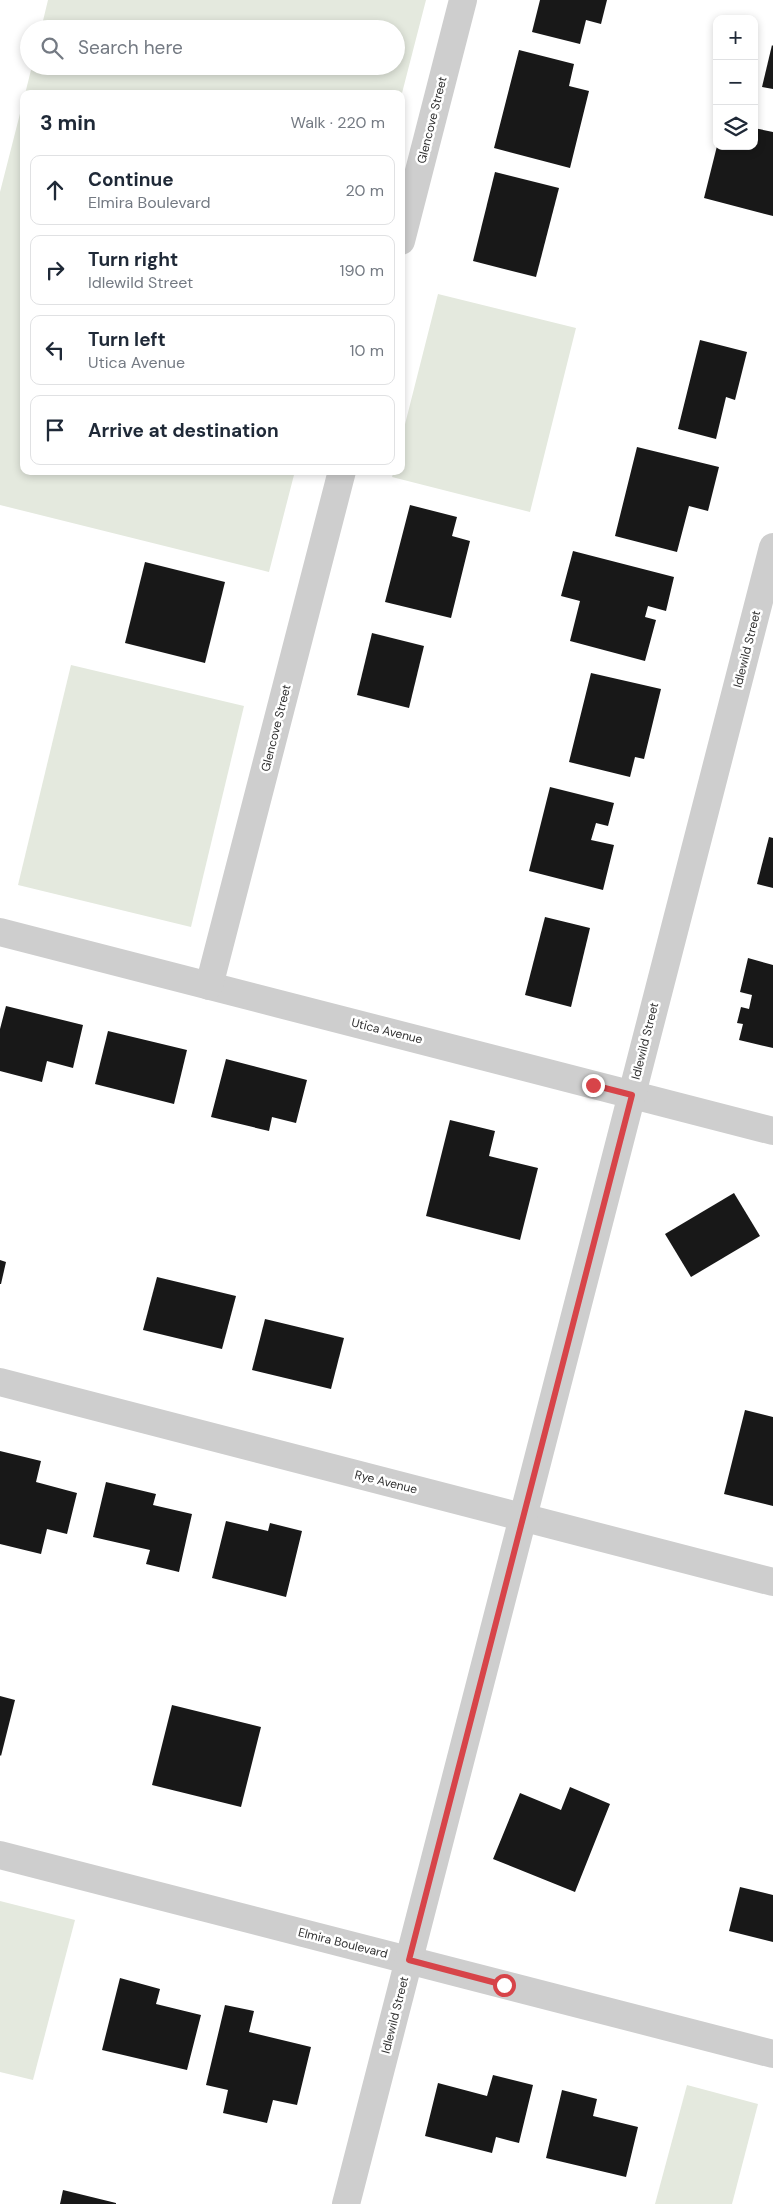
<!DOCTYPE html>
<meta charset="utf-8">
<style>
body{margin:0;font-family:"DM Sans",sans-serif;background:#f2f2f3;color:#1f2937}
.controls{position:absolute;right:15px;top:15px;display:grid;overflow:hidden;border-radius:10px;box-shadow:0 2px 8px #0003}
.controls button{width:45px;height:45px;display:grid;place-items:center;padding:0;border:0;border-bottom:1px solid #e0e1e3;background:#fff;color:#1f2937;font:25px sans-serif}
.stop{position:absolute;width:15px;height:15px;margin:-11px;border:4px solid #d74449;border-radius:50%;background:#fff}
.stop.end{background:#d74449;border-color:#fff;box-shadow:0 1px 5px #0008}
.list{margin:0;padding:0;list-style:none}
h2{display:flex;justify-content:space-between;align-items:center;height:65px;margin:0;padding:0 20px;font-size:21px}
h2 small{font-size:16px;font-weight:400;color:#747a83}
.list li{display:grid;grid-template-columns:32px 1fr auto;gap:15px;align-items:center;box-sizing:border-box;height:70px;margin:0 10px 10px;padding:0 10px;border:1px solid #e0e1e3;border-radius:10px}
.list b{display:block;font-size:19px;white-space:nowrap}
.list p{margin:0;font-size:16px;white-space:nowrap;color:#747a83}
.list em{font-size:16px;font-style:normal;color:#747a83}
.icon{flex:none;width:28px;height:28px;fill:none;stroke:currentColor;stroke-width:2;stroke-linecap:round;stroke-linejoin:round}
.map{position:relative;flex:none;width:773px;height:2204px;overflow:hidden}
.search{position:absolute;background:#fff;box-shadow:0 2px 8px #0003;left:20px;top:20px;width:385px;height:55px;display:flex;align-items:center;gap:12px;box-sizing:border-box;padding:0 18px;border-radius:28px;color:#747a83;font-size:19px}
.panel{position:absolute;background:#fff;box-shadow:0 2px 8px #0003;left:20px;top:90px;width:385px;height:385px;border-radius:10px}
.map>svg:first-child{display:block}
.green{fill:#e4e9de}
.building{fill:#181818}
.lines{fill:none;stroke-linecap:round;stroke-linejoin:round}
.minor{stroke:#cecece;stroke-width:28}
.route{stroke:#d74449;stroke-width:6}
.labels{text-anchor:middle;stroke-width:5;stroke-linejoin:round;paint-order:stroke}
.street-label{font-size:12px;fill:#313131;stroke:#fff}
</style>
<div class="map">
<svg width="773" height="2204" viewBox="0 0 773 2204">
<rect width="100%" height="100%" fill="#fff"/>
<g class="green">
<polygon points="48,0 426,0 401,97 401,94 25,94 32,66 396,66 396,29 41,29"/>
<polygon points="24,98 24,471 295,471 269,572 0,505 0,192"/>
<polygon points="438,294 576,328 530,512 392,477 394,471 401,471 401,440"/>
<polygon points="71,665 244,706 191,927 18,885"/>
<polygon points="0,1901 75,1920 33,2080 0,2072"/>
<polygon points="687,2085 758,2104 732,2204 655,2204"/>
</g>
<g class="building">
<polygon points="540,0 607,0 601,24 586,20 580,44 532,32"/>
<polygon points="772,45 773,46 773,89 762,87"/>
<polygon points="519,50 574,64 569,86 589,91 570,168 494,148"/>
<polygon points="754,128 773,132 773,216 704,198 717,146 754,146"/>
<polygon points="495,172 559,188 536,277 473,261"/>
<polygon points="700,340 747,352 735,400 726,397 716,439 678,429"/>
<polygon points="637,447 719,467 708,511 689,506 677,552 615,536"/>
<polygon points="410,505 457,517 452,536 470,541 451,618 385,602"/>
<polygon points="573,551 674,577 666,611 648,606 645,617 656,620 645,661 570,641 580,601 561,596"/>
<polygon points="145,562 225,582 205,663 125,643"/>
<polygon points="372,633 424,646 409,708 357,695"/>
<polygon points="591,673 661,689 644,759 635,757 630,777 569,762"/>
<polygon points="550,787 614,803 608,826 596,823 591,840 614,845 603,890 529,871"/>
<polygon points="769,837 773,838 773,888 757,884"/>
<polygon points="545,917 590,928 571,1007 525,995"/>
<polygon points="748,958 773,965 773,1048 739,1040 743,1024 737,1023 741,1007 749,1009 752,995 740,992"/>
<polygon points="6,1006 83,1025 73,1068 47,1061 42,1082 0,1071 0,1029"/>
<polygon points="108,1031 187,1050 174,1104 95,1084"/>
<polygon points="226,1059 307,1080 296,1123 272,1117 269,1131 211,1117"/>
<polygon points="450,1120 495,1131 489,1156 538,1168 520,1240 426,1216"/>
<polygon points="734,1193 760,1236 691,1277 665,1234"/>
<polygon points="0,1260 6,1262 1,1284 0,1284"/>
<polygon points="157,1277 236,1296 222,1349 143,1330"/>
<polygon points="265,1319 344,1338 331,1389 252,1370"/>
<polygon points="745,1410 773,1417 773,1506 724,1494"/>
<polygon points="0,1451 41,1461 36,1482 77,1493 67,1534 47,1529 41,1554 0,1544"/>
<polygon points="106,1482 156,1494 153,1505 192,1514 179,1572 146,1564 150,1550 93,1537"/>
<polygon points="226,1521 268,1531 270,1523 302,1531 286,1597 212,1578"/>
<polygon points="0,1696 15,1700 1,1756 0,1755"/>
<polygon points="172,1705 261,1727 241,1807 152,1785"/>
<polygon points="570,1787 610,1804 575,1892 493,1859 520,1793 561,1810"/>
<polygon points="740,1887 773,1895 773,1942 729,1931"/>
<polygon points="120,1978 160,1989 156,2004 201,2015 187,2070 102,2050"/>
<polygon points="225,2005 254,2011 249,2032 311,2047 297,2105 273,2100 267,2123 223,2113 228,2090 206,2085"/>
<polygon points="493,2075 533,2085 519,2143 496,2137 492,2153 425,2136 438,2083 487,2096"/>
<polygon points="562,2090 597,2099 593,2116 638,2127 626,2177 546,2158"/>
<polygon points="63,2190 116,2203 116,2204 60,2204"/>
</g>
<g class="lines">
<g class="minor">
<polyline points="401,241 463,0"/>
<polyline points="0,932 773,1131"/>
<polyline points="209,986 342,471"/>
<polyline points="0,1382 773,1582"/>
<polyline points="0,1855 773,2054"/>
<polyline points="346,2204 773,547"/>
</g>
</g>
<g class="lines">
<polyline class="route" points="504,1985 409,1960 632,1095 593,1085"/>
</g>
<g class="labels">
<g class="street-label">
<text transform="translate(432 120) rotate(-76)" y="4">Glencove Street</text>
<text transform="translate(747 649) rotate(-76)" y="4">Idlewild Street</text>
<text transform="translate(276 728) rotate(-76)" y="4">Glencove Street</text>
<text transform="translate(387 1031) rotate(14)" y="4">Utica Avenue</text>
<text transform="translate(645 1041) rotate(-76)" y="4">Idlewild Street</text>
<text transform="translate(386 1482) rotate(14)" y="4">Rye Avenue</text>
<text transform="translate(343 1943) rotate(14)" y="4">Elmira Boulevard</text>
<text transform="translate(395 2015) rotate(-76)" y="4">Idlewild Street</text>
</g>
</g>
</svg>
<div class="controls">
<button>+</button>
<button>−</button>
<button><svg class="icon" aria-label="layers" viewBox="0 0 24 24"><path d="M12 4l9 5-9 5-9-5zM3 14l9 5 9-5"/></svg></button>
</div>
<div class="stop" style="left:504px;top:1985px"></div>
<div class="stop end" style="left:593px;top:1085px"></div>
<div class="search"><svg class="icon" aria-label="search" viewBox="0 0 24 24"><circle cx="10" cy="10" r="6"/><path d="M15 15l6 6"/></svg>Search here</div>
<section class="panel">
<h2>3 min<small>Walk · 220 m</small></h2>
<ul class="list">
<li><svg class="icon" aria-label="ahead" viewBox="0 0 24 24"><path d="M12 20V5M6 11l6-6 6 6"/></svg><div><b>Continue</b><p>Elmira Boulevard</p></div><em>20 m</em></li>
<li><svg class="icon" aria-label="right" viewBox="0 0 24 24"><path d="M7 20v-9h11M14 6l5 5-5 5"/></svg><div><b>Turn right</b><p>Idlewild Street</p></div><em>190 m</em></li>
<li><svg class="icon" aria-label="left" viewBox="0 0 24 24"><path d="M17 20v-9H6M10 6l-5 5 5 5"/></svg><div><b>Turn left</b><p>Utica Avenue</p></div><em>10 m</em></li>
<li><svg class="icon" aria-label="arrive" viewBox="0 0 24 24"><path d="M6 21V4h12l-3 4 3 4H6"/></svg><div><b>Arrive at destination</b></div></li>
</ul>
</section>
</div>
